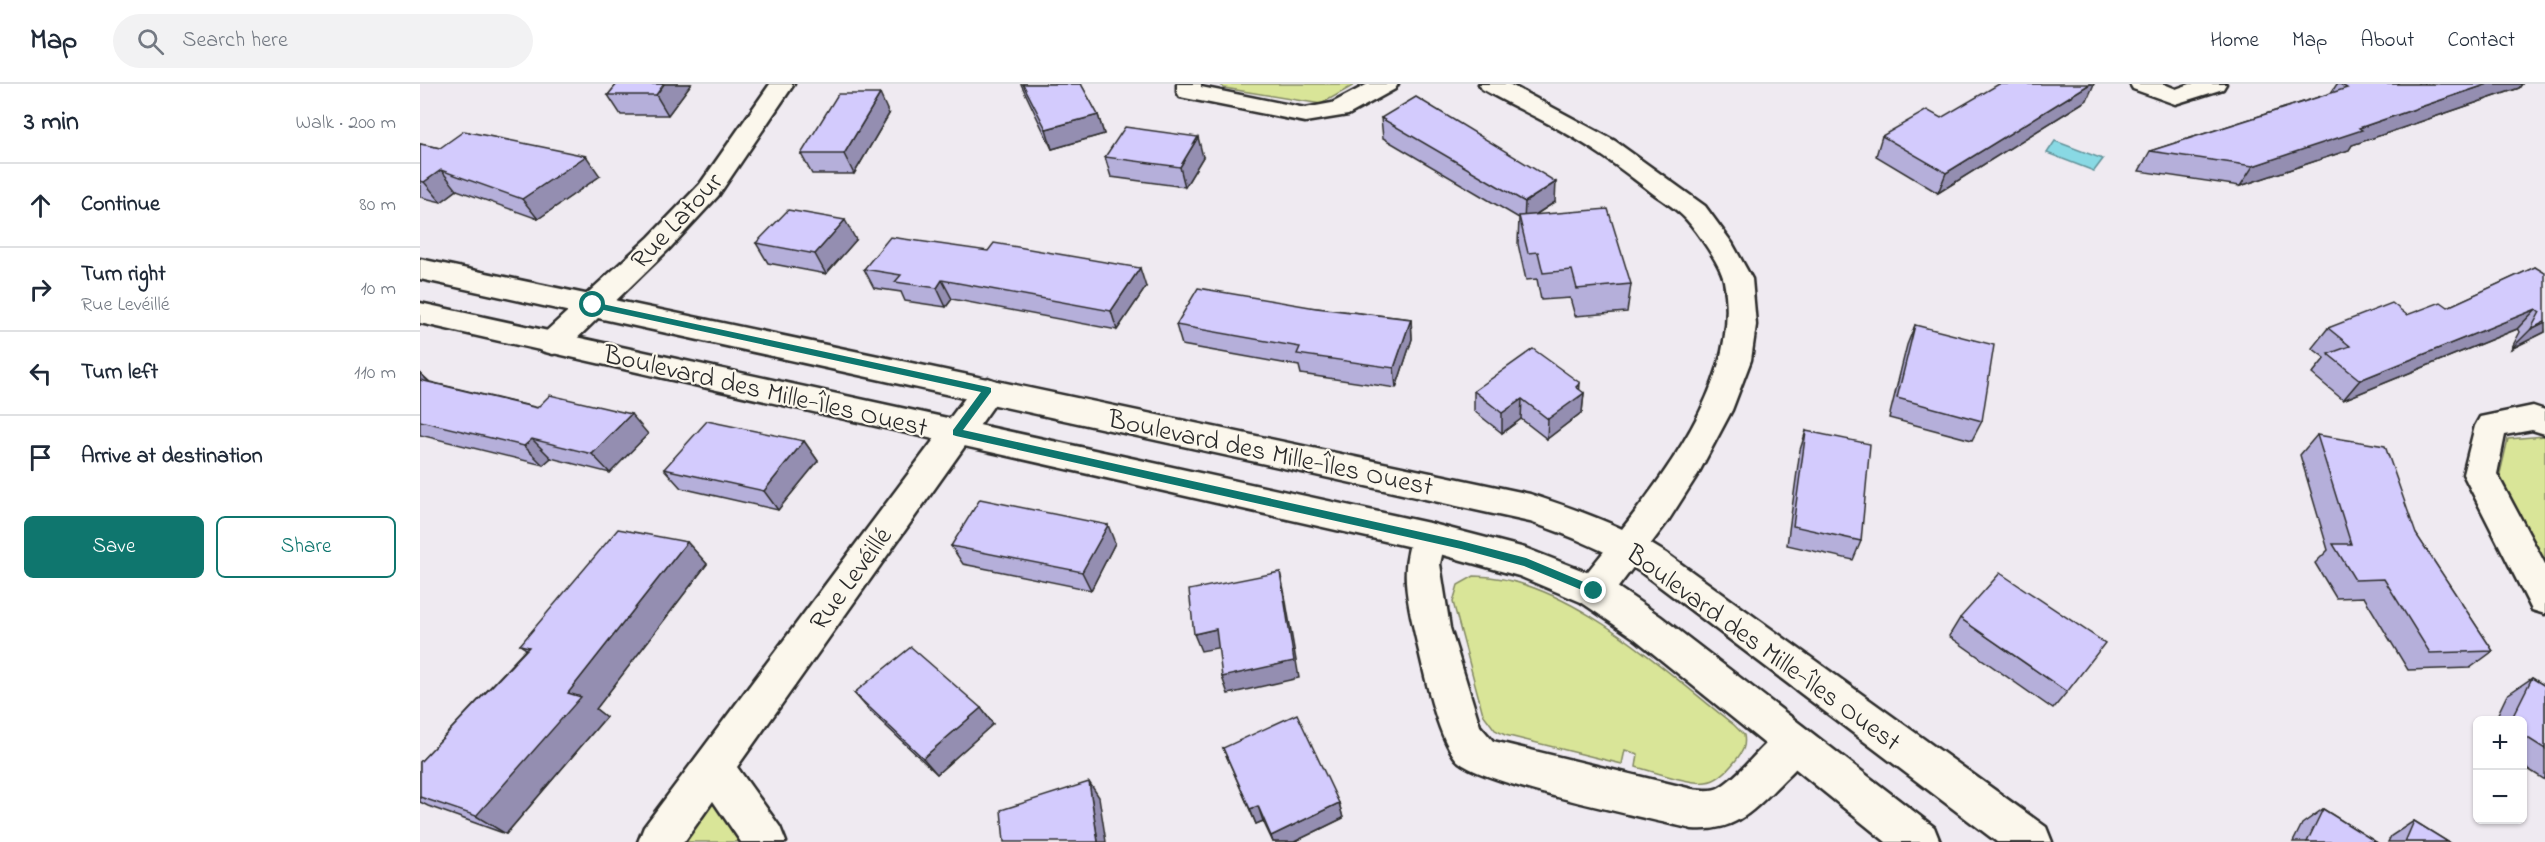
<!DOCTYPE html>
<meta charset="utf-8">
<style>
body{margin:0;font-family:"Indie Flower",sans-serif;background:#f2f2f3;color:#1f2937}
.controls{position:absolute;right:18px;bottom:18px;display:grid;overflow:hidden;border-radius:9px;box-shadow:0 2px 4px #0004}
.controls button{width:54px;height:54px;display:grid;place-items:center;padding:0;border:0;border-bottom:2px solid #e0e1e3;background:#fff;color:#1f2937;font:30px sans-serif}
.stop{position:absolute;width:18px;height:18px;margin:-14px;border:4px solid #0f766e;border-radius:50%;background:#fff}
.stop.end{background:#0f766e;border-color:#fff;box-shadow:0 2px 6px #0008}
.list{margin:0;padding:0;list-style:none}
h2{display:flex;justify-content:space-between;align-items:center;height:78px;margin:0;padding:0 24px;font-size:26px}
h2 small{font-size:20px;font-weight:400;color:#747a83}
.list li{display:grid;grid-template-columns:39px 1fr auto;gap:18px;align-items:center;box-sizing:border-box;height:84px;padding:0 24px;border-top:2px solid #e0e1e3}
.list b{display:block;font-size:22px;white-space:nowrap}
.list p{margin:0;font-size:20px;white-space:nowrap;color:#747a83}
.list em{font-size:20px;font-style:normal;color:#747a83}
.actions{display:flex;gap:12px;padding:18px 24px}
.actions a{flex:1;padding:14px 0;border:2px solid #0f766e;border-radius:9px;text-align:center;font-size:21px;color:#0f766e}
.actions .main{background:#0f766e;color:#fff}
.icon{flex:none;width:33px;height:33px;fill:none;stroke:currentColor;stroke-width:2;stroke-linecap:round;stroke-linejoin:round}
.map{position:relative;flex:none;width:2125px;height:758px;overflow:hidden}
header{display:flex;align-items:center;gap:36px;box-sizing:border-box;height:84px;padding:0 30px;background:#fff;border-bottom:2px solid #e0e1e3}
header strong{font-size:28px}
nav{display:flex;gap:33px;margin-inline-start:auto;font-size:21px}
.search{width:420px;height:54px;background:#f2f2f3;display:flex;align-items:center;gap:15px;box-sizing:border-box;padding:0 21px;border-radius:33px;color:#747a83;font-size:22px}
main{display:flex}
aside{flex:1;background:#fff}
.map>svg:first-child{display:block}
.green{fill:#d9e598;stroke:#828862;stroke-width:1.5}
.water{fill:#89d9e4;stroke:#63939a;stroke-width:1.5}
.lines{fill:none;stroke-linecap:round;stroke-linejoin:round}
.minor-casing{stroke:#2b2b2b;stroke-width:5}
.tertiary-casing{stroke:#2b2b2b;stroke-width:5}
.minor{fill:#fbf7ec;fill-rule:evenodd}
.tertiary{fill:#fbf7ec;fill-rule:evenodd}
.wall{fill:#b5afda;stroke:#2b2b2b;stroke-width:1.5}
.shaded-wall{fill:#948eb1;stroke:#2b2b2b;stroke-width:1.5}
.building{fill:#d3cbfd;stroke:#2b2b2b;stroke-width:1.5}
.route{fill:#0f766e}
.labels{text-anchor:middle;stroke-width:4.5;stroke-linejoin:round;paint-order:stroke}
.street-label{font-size:27px;fill:#2b2b2b;stroke:#fbf7ec}
</style>
<header>
<strong>Map</strong>
<div class="search"><svg class="icon" aria-label="search" viewBox="0 0 24 24"><circle cx="10" cy="10" r="6"/><path d="M15 15l6 6"/></svg>Search here</div>
<nav><a>Home</a><a>Map</a><a>About</a><a>Contact</a></nav>
</header>
<main>
<aside>
<h2>3 min<small>Walk · 200 m</small></h2>
<ul class="list">
<li><svg class="icon" aria-label="ahead" viewBox="0 0 24 24"><path d="M12 20V5M6 11l6-6 6 6"/></svg><div><b>Continue</b></div><em>80 m</em></li>
<li><svg class="icon" aria-label="right" viewBox="0 0 24 24"><path d="M7 20v-9h11M14 6l5 5-5 5"/></svg><div><b>Turn right</b><p>Rue Levéillé</p></div><em>10 m</em></li>
<li><svg class="icon" aria-label="left" viewBox="0 0 24 24"><path d="M17 20v-9H6M10 6l-5 5 5 5"/></svg><div><b>Turn left</b></div><em>110 m</em></li>
<li><svg class="icon" aria-label="arrive" viewBox="0 0 24 24"><path d="M6 21V4h12l-3 4 3 4H6"/></svg><div><b>Arrive at destination</b></div></li>
</ul>
<div class="actions"><a class="main">Save</a><a>Share</a></div>
</aside>
<div class="map">
<svg width="2125" height="758" viewBox="0 0 2125 758">
<rect width="100%" height="100%" fill="#efeaf1"/>
<filter id="ink" filterUnits="userSpaceOnUse"><feTurbulence type="fractalNoise" baseFrequency=".0167" numOctaves="2"/><feDisplacementMap in="SourceGraphic" scale="12" xChannelSelector="R" yChannelSelector="G"/><feConvolveMatrix kernelMatrix="1 2 1 2 8 2 1 2 1" color-interpolation-filters="sRGB"/></filter>
<g filter="url(#ink)">
<g class="green">
<polygon points="800,0 936,0 901,20 804,4"/>
<polygon points="2125,352 2125,487 2078,398 2088,355"/>
<path d="M1054 492C1146 492 1245 587 1314 641L1324 651C1326 662 1323 667 1316 676 1309 685 1297 697 1286 698 1271 701 1232 687 1216 683L1218 670 1205 666 1202 680 1085 651 1075 646 1063 630 1033 518 1038 501Z"/>
<polygon points="291,700 332,758 250,758"/>
</g>
<polygon class="water" points="1635,57 1683,75 1674,87 1627,69"/>
<g class="lines">
<defs>
<g id="minor">
<polygon points="350,0 374,0 298,112 249,165 144,267 133,270 122,267 118,259 122,251 229,153 280,100"/>
<polygon points="757,0 781,0 781,3 885,24 912,19 948,0 978,0 975,5 928,31 885,38 760,13 757,8"/>
<path d="M1059 0H1089L1195 57 1285 122 1312 159 1332 195 1336 241 1331 276 1312 326 1278 390 1248 437 1187 518 1174 522 1161 518 1156 507 1161 496C1223 418 1325 305 1304 197 1301 181 1277 147 1266 135 1255 123 1238 114 1226 104 1210 92 1195 80 1178 69 1143 45 1100 26 1062 5Z"/>
<polygon points="1710,0 1744,0 1756,5 1770,0 1806,0 1803,5 1755,20 1713,5"/>
<polygon points="568,294 579,298 584,306 579,314 317,683 360,743 366,758 321,758 293,717 264,758 218,758 224,743 557,298"/>
<polygon points="2113,322 2125,326 2125,350 2112,346 2085,351 2077,390 2125,480 2125,530 2112,526 2043,390 2055,342 2060,333"/>
<path d="M1009 439 1021 443 1026 453 1020 480 1030 544 1060 642 1073 657 1272 705C1281 706 1293 708 1300 703 1328 686 1342 654 1373 642L1387 647 1393 660C1385 677 1373 687 1360 700 1332 728 1315 748 1272 745 1233 735 1054 699 1036 675 1016 649 1005 591 997 559 988 518 977 482 997 443Z"/>
</g>
<g id="tertiary">
<path d="M0 175 1110 410C1158 426 1204 442 1246 469L1626 743 1632 758H1577L1222 489C1187 467 1149 451 1110 438L0 195Z"/>
<polygon points="0,219 1009,439 1105,464 1187,496 1240,532 1514,743 1520,758 1466,758 1214,554 1161,518 1099,492 1009,467 0,239"/>
</g>
</defs>
<use href="#minor" class="minor-casing"/>
<use href="#tertiary" class="tertiary-casing"/>
<use href="#minor" class="minor"/>
<use href="#tertiary" class="tertiary"/>
</g>
<g class="wall">
<polygon points="197,0 271,0 248,31 201,31 188,11"/>
<polygon points="601,0 661,0 678,31 684,50 632,65"/>
<polygon points="1917,0 2102,0 2099,4 1932,61 1929,66 1820,102 1719,87 1730,67 1911,9"/>
<polygon points="1667,16 1518,109 1456,72 1462,52 1521,34"/>
<polygon points="469,30 434,90 392,90 381,70"/>
<polygon points="961,34 1135,118 1115,131 1211,200 1207,228 1155,232 1150,214 1121,216 1117,195 1106,196 1098,160 1099,134 963,54"/>
<polygon points="0,60 20,64 180,92 118,135 37,106 21,118 0,113"/>
<polygon points="685,73 783,73 765,103 691,93"/>
<polygon points="436,156 406,190 348,179 336,159"/>
<polygon points="2115,183 2125,248 2091,265 2100,248 2097,245 1923,316 1892,290 1905,274 1892,264 1908,244 1987,231 2028,223"/>
<polygon points="444,185 726,203 697,246 532,215 526,223 485,217 481,208 454,204"/>
<polygon points="896,224 991,235 992,255 976,304 881,290 879,282 762,261 756,241"/>
<polygon points="1495,241 1562,337 1552,356 1469,334 1487,261"/>
<polygon points="0,289 10,298 228,350 190,389 131,374 123,381 0,351"/>
<polygon points="1054,307 1164,309 1162,328 1127,355 1101,335 1082,349 1054,327"/>
<polygon points="1386,347 1441,457 1433,476 1367,461 1380,366"/>
<polygon points="1897,351 1996,450 2073,567 2050,584 1988,586 1944,513 1916,514 1895,479 1908,466 1880,371"/>
<polygon points="384,357 398,377 358,426 261,404 244,385"/>
<polygon points="267,458 287,480 176,625 186,633 86,750 8,722 0,718 0,678 106,565 100,561"/>
<polygon points="695,459 671,506 543,480 531,462"/>
<polygon points="1540,534 1647,608 1633,625 1529,552"/>
<polygon points="2112,594 2125,602 2125,696 2103,682 2103,636 2075,636 2087,611"/>
<polygon points="434,609 561,624 573,640 517,690 449,626"/>
<polygon points="803,664 919,719 923,734 874,758 853,758 843,737 836,740"/>
<polygon points="1903,725 1956,758 1873,758 1882,740"/>
<polygon points="1994,737 2028,758 1968,758 1971,752"/>
</g>
<g class="shaded-wall">
<polygon points="244,0 271,0 248,31 236,11"/>
<polygon points="1670,0 1674,0 1667,16 1518,109 1526,89"/>
<polygon points="2068,0 2102,0 2099,4 1932,61 1929,66 1820,102 1833,82 1939,44"/>
<polygon points="460,10 469,30 434,90 424,70"/>
<polygon points="678,31 684,50 632,65 626,45"/>
<polygon points="778,53 783,73 765,103 760,83"/>
<polygon points="166,72 180,92 118,135 102,115"/>
<polygon points="21,86 37,106 21,118 4,98"/>
<polygon points="1136,98 1135,118 1104,138 1105,118"/>
<polygon points="425,136 436,156 406,190 395,170"/>
<polygon points="720,184 726,203 697,246 691,227"/>
<polygon points="522,196 532,215 526,223 517,204"/>
<polygon points="2116,225 2097,245 1923,316 1940,296"/>
<polygon points="991,235 992,255 976,304 974,284"/>
<polygon points="2125,238 2125,248 2091,265 2111,245"/>
<polygon points="0,289 14,303 0,308"/>
<polygon points="1160,299 1159,313 1164,309 1162,328 1127,355 1128,335 1156,303"/>
<polygon points="1102,315 1101,335 1082,349 1082,329"/>
<polygon points="211,330 228,350 190,389 172,370"/>
<polygon points="112,355 131,374 123,381 104,362"/>
<polygon points="384,357 398,377 358,426 344,407"/>
<polygon points="688,441 695,459 671,506 662,488"/>
<polygon points="267,458 287,480 176,625 186,633 86,750 56,732 148,609"/>
<polygon points="860,488 864,506 879,594 808,610 802,593"/>
<polygon points="796,545 802,563 781,567 774,550"/>
<polygon points="561,624 573,640 517,690 503,674"/>
<polygon points="669,698 679,713 686,758 678,758"/>
<polygon points="919,719 923,734 874,758 853,758 851,752"/>
<polygon points="838,722 843,737 836,740 830,725"/>
</g>
<g class="building">
<polygon points="197,0 244,0 236,11 188,11"/>
<polygon points="603,0 661,0 678,31 626,45"/>
<polygon points="1579,0 1670,0 1526,89 1462,52 1507,26 1521,34"/>
<polygon points="1920,0 2068,0 1939,44 1942,46 1833,82 1730,67 1927,4"/>
<polygon points="418,10 460,10 424,70 381,70"/>
<polygon points="996,13 1136,98 1105,118 961,34"/>
<polygon points="705,43 778,53 760,83 685,73"/>
<polygon points="44,47 166,72 102,115 21,86 4,98 0,97 0,60 20,64"/>
<polygon points="1188,125 1211,200 1157,205 1152,186 1123,189 1118,168 1108,169 1099,132"/>
<polygon points="368,126 425,136 395,170 336,159"/>
<polygon points="470,153 568,167 574,159 720,184 691,227 522,196 517,204 475,198 481,191 444,185"/>
<polygon points="2115,183 2125,189 2125,238 2111,245 2120,228 2116,225 1940,296 1908,270 1930,262 1908,244 1972,219 1987,231 2021,218 2028,223"/>
<polygon points="778,204 896,224 991,235 974,284 877,270 880,263 756,241"/>
<polygon points="1495,241 1574,261 1562,337 1477,314"/>
<polygon points="1113,265 1160,299 1156,303 1164,309 1128,335 1102,315 1082,329 1054,307"/>
<polygon points="0,296 117,324 130,311 211,330 172,370 112,355 104,362 0,337"/>
<polygon points="287,337 384,357 344,407 244,385"/>
<polygon points="1386,347 1450,360 1441,457 1373,442"/>
<polygon points="1897,351 1965,362 1996,450 2073,567 2010,569 1964,495 1935,496 1913,460 1931,460"/>
<polygon points="560,415 688,441 662,488 531,462"/>
<polygon points="198,445 267,458 148,609 161,613 56,732 0,713 0,678 109,563 100,561"/>
<polygon points="860,488 874,577 802,593 796,545 774,550 769,506"/>
<polygon points="1580,489 1685,559 1647,608 1540,534"/>
<polygon points="491,563 561,624 503,674 434,609"/>
<polygon points="2112,594 2125,602 2125,665 2103,651 2103,636 2091,636"/>
<polygon points="877,630 919,719 851,752 838,722 830,725 803,664"/>
<polygon points="669,698 678,758 584,758 581,726"/>
<polygon points="1903,725 1956,758 1887,758"/>
<polygon points="1994,737 2028,758 1985,758"/>
</g>
</g>
<polygon class="route" points="173,218 568,303 571,304 571,308 543,346 1041,457 1106,474 1178,504 1180,507 1174,511 1104,482 1041,465 536,352 533,351 533,346 561,308 170,223 169,221"/>
<g class="labels">
<g class="street-label">
<text transform="translate(256 136) rotate(-47)" y="9">Rue Latour</text>
<text transform="translate(346 306) rotate(13)" y="9">Boulevard des Mille-Îles Ouest</text>
<text transform="translate(851 368) rotate(12)" y="9">Boulevard des Mille-Îles Ouest</text>
<text transform="translate(430 494) rotate(-54)" y="9">Rue Levéillé</text>
<text transform="translate(1344 563) rotate(36)" y="9">Boulevard des Mille-Îles Ouest</text>
</g>
</g>
</svg>
<div class="controls">
<button>+</button>
<button>−</button>
</div>
<div class="stop" style="left:173px;top:221px"></div>
<div class="stop end" style="left:1174px;top:507px"></div>
</div>
</main>
